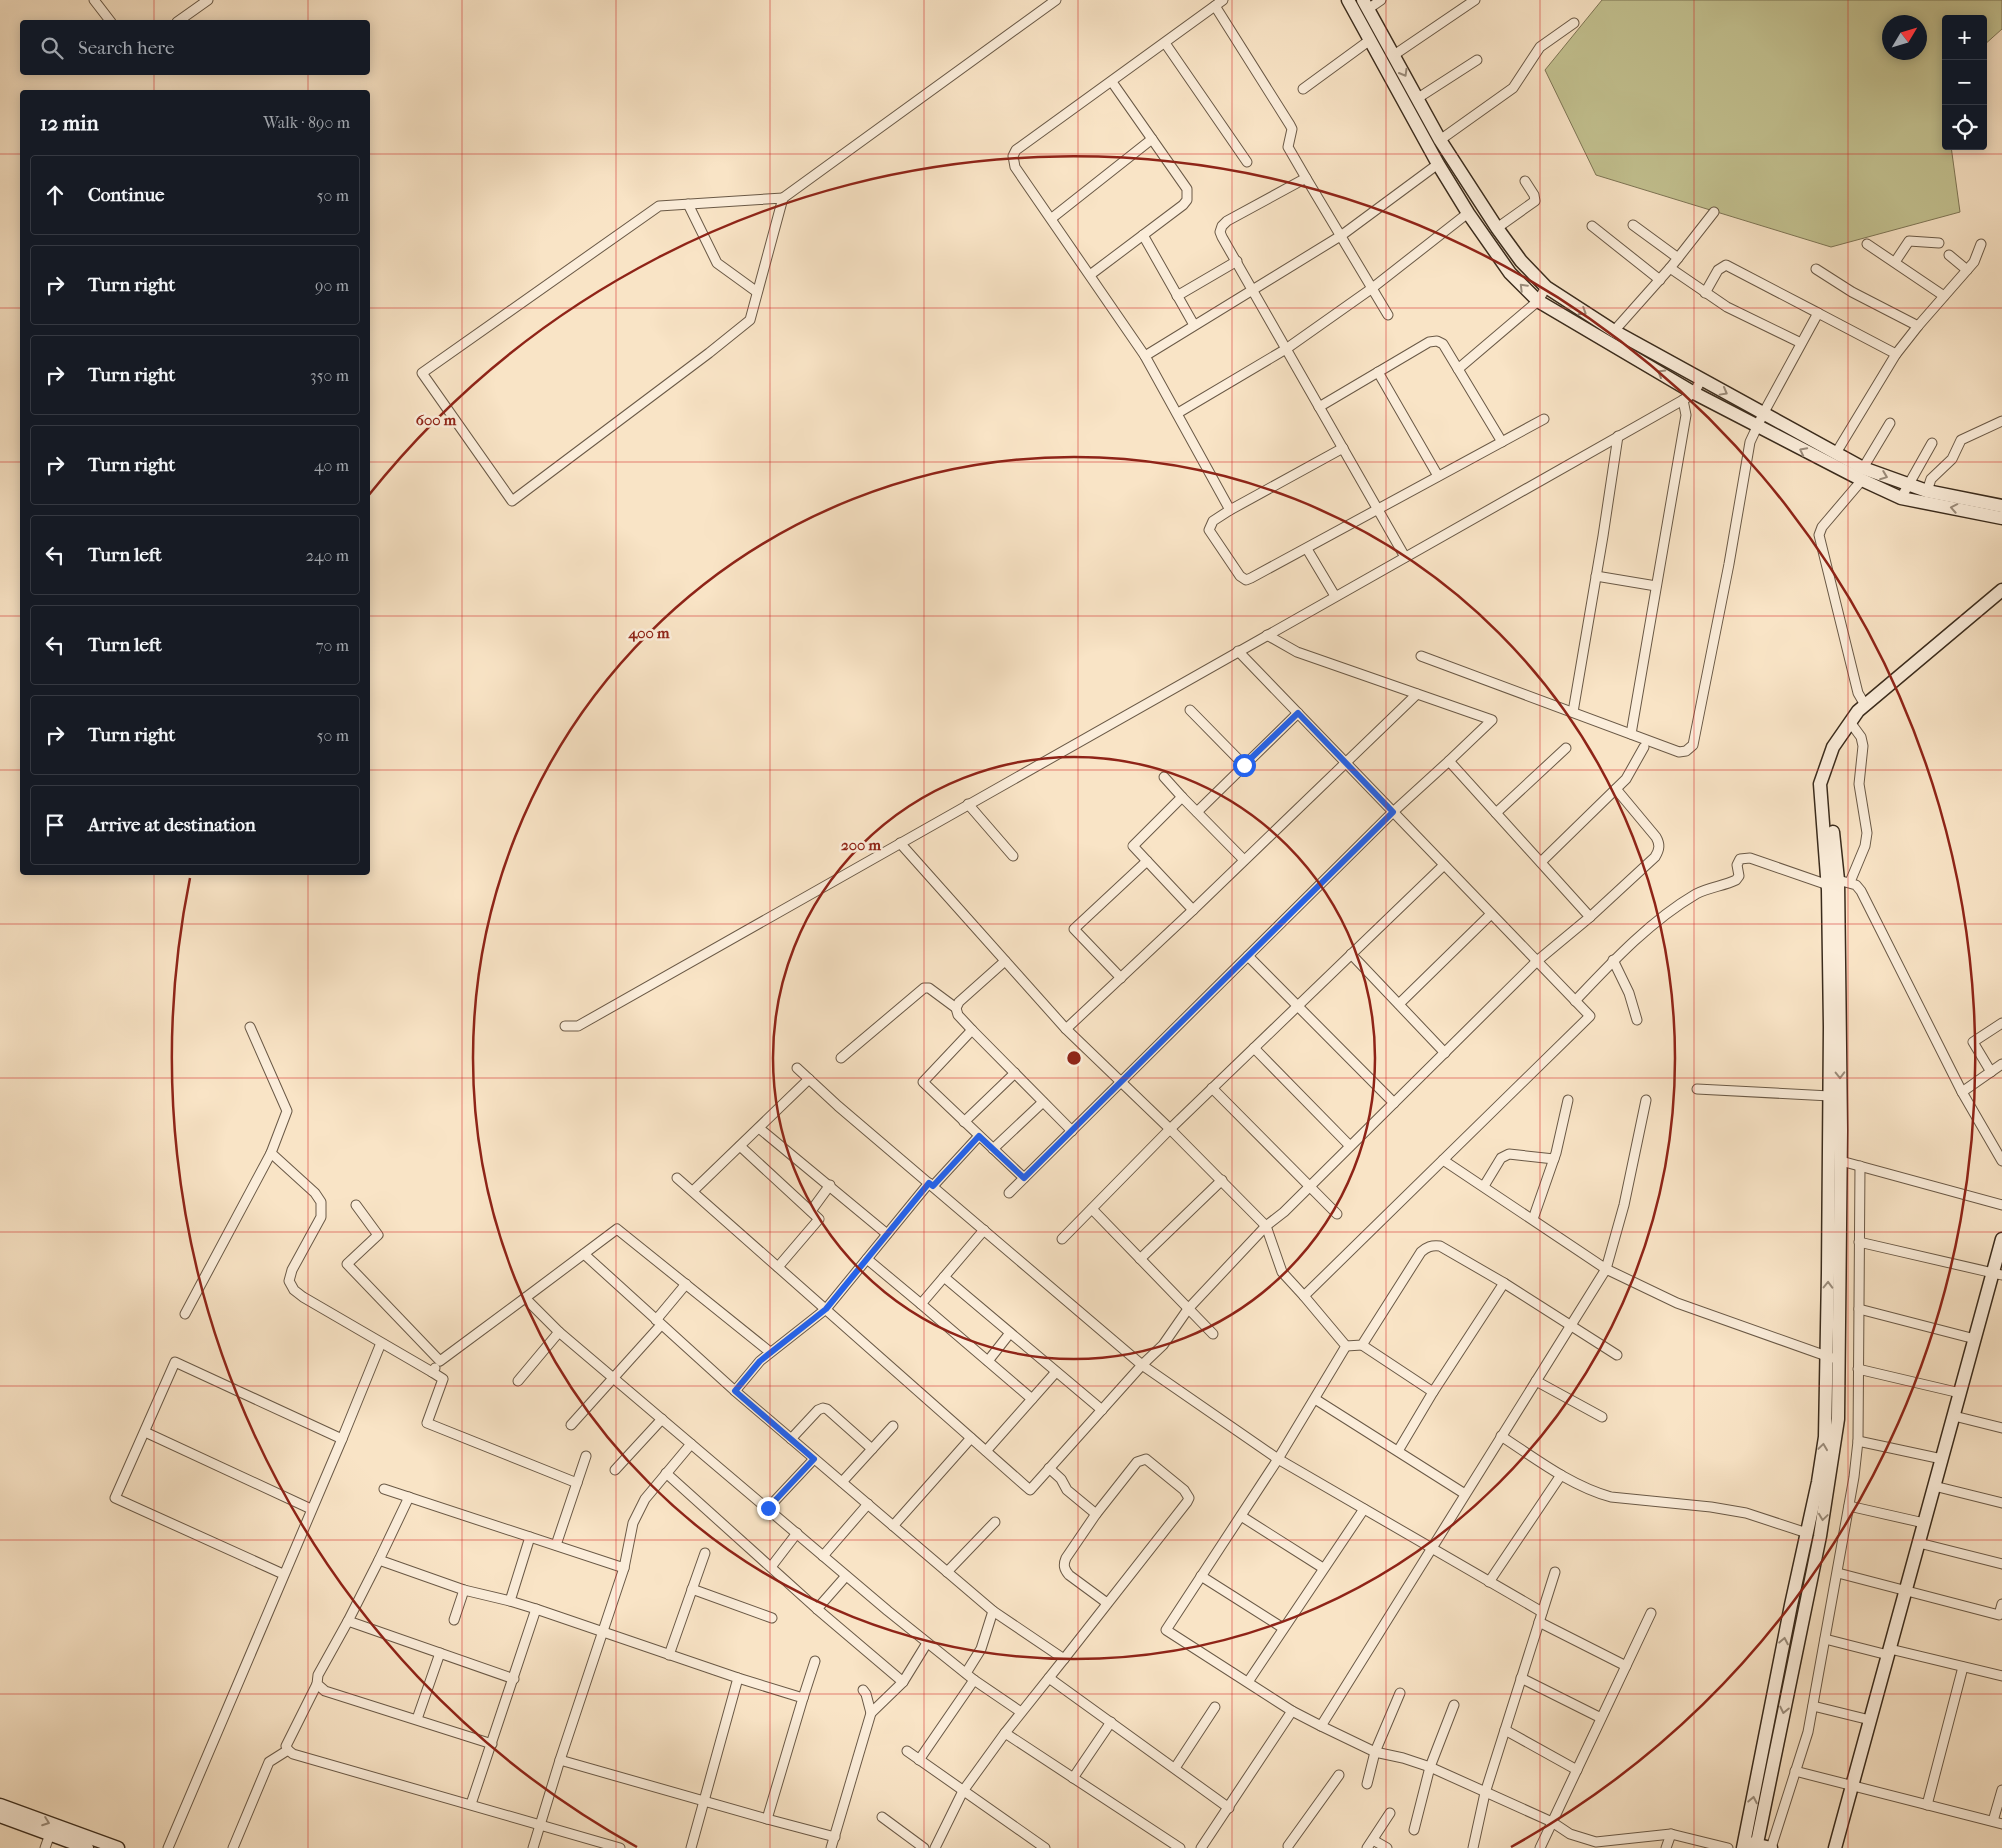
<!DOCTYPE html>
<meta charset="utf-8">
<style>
body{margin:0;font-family:"IM FELL French Canon",serif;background:#242831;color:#f1f3f6}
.controls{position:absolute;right:15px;top:15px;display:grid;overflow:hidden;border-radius:5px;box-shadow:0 2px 12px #0003}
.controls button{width:45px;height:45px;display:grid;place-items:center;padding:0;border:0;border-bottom:1px solid #363941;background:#171b24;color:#f1f3f6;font:25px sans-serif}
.compass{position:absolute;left:1882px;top:15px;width:45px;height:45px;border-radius:50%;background:#171b24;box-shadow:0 2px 12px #0003;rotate:52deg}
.stop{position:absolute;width:15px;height:15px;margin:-11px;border:4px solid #2563eb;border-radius:50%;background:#fff}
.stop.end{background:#2563eb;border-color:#fff;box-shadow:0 1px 5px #0008}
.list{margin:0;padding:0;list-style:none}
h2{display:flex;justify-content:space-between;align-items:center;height:65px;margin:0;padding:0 20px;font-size:21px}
h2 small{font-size:16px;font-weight:400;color:#9ea1a6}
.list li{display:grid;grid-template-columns:32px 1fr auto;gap:15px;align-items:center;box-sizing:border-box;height:80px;margin:0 10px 10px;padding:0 10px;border:1px solid #363941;border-radius:5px}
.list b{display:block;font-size:19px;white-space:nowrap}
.list em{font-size:16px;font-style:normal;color:#9ea1a6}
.icon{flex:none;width:28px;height:28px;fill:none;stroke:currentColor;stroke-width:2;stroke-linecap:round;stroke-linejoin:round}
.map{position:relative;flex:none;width:2002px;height:1848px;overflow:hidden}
.search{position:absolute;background:#171b24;box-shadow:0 2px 12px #0003;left:20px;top:20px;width:350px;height:55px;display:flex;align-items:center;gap:12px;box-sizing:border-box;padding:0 18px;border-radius:5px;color:#9ea1a6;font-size:19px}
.panel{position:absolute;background:#171b24;box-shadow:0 2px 12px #0003;left:20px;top:90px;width:350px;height:785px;border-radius:5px}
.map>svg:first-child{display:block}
.green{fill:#c3c291;stroke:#7e7656;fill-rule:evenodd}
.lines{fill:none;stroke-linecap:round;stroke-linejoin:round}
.street-casing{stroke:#6a5946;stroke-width:11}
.secondary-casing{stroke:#3a2b1c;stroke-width:15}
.street{stroke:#fbedda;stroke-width:9}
.secondary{stroke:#fbedda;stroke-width:12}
.oneway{stroke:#9a8c7b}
.route{stroke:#2563eb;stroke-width:6}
.grid{fill:none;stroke:#d62828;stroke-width:1;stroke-opacity:0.55}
.ring{fill:none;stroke:#8f2418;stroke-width:2.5}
.centre{fill:#8f2418;stroke:#fbedda;stroke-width:2.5}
.ring-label{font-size:15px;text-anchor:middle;font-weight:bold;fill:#8f2418;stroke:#fbedda;stroke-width:5;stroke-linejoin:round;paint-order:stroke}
</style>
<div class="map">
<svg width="2002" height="1848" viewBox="0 0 2002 1848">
<rect width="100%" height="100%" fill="#f9e4c6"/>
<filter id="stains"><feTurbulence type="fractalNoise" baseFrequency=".004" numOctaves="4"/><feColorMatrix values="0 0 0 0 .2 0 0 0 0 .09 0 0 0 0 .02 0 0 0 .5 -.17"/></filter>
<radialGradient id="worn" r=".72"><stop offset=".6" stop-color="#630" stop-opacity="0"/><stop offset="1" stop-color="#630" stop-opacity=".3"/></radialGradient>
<path class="green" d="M1602 0H2002V29L1983 46V19H1946V146H1951L1960 212 1831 247 1596 175 1545 70ZM1890 22H1920V52H1890Z"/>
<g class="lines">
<defs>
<g id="street">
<polyline points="94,0 111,22"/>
<polyline points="1215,6 1290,125 1292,129 1288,147 1306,178"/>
<polyline points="1368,9 1381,0"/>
<polyline points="177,22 208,0"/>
<polyline points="1165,43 1247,162"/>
<polyline points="1394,55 1475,0"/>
<polyline points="1303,89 1370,40"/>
<polyline points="1418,98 1477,60"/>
<polyline points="1440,140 1513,88 1540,47 1574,23"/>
<polygon points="783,198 750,320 709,353 512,501 422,373 659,206"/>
<polyline points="783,198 1056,0"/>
<polyline points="688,204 717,263 757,292"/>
<polyline points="1052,218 1152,139"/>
<polyline points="1633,225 1678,258 1670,268 1727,307 1801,343"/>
<polyline points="1592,226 1660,280"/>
<polyline points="1497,228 1535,201 1534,195 1525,181"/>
<polyline points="1143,235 1194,325"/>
<polyline points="1867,244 1944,296"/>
<polyline points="1949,255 1967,270"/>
<polyline points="1678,258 1714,212"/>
<polyline points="1895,262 1909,241 1939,243"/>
<polyline points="1816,269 1852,292 1918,326 1974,262 1981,244"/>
<polyline points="1090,275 1183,205 1187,200 1187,189 1112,82"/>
<polyline points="1705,293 1718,270 1726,265 1818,313"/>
<polyline points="1177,296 1237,261"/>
<polyline points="1388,315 1306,178 1227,221 1222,226 1220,232 1222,237 1405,557"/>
<polyline points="1614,331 1670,268"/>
<polyline points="1896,354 1918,326"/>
<polyline points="1145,356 1015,167 1013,156 1016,150 1223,0"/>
<polyline points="1458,369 1538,301 1546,287"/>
<polyline points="1378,372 1438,476"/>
<polyline points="1319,407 1429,342 1437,341 1443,344 1502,442"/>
<polyline points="1178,413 1286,349 1371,289 1468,213"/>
<polyline points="1343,448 1230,510 1145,356 1342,235 1438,164"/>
<polyline points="1863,468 1890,423"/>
<polyline points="1862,480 1822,527 1819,535 1858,693 1865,705"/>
<polyline points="1927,491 1931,479 1952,459 1961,440 2002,421"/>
<polyline points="1901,498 1932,443"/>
<polyline points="1230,510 1213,521 1209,530 1240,576 1246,580 1251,578 1544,419"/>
<polyline points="1307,549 1335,596"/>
<polyline points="1596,576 1656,586"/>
<polyline points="1267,635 1297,652 1492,720 1449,761"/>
<polyline points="1421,656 1679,752 1686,751 1693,745 1729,564 1750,442 1763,414 1818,313 1896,354 1836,453"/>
<polyline points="1190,710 1244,765"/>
<polyline points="1573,712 1603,536 1618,436"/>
<polyline points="1631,734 1686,415 1683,400"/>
<polyline points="1164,777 1182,797"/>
<polyline points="968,804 1013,856"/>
<polyline points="1197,812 1298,713"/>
<polyline points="1496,813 1566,748"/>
<polyline points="900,843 1066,1029 1170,1129 1266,1226 1282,1272 1304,1296 1590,1016 1238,651"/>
<polyline points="1147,861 1133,846 1182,797 1244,860"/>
<polyline points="1541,862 1626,779 1644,747"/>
<polyline points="1838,880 1856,885 1861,891 1962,1092 2002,1161"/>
<polyline points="1850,882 1865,846 1867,833 1859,784 1863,746 1861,737 1850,722"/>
<path d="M1590 917 1655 857C1660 849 1660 844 1656 837L1616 789"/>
<polyline points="1351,954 1445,1053"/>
<polyline points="1248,956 1394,1103"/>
<polyline points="1613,960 1629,993 1637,1020"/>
<polyline points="1121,978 1074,929 1147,861 1193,910"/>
<path d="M1575 1001C1612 962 1650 921 1696 894 1709 887 1724 886 1736 880L1739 876 1737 865 1740 859 1750 858 1828 885"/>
<polyline points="1399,1004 1491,914"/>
<polyline points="565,1026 578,1026 1683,400 1694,393 1701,380"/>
<polyline points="250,1027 287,1111 271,1153 315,1193 321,1202 321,1217 292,1270 289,1281 294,1290 303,1297 432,1372"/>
<polyline points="1066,1029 1193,910 1417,694"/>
<polyline points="972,1030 958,1015 956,1008 959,1002 1005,961"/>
<polyline points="1254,1048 1350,1146"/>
<polyline points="841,1058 924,988 929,988 956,1008"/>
<polyline points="797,1068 838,1106 1142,1365 1278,1459 1542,1612"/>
<polyline points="1991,1072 1973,1042 2002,1023"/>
<polyline points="1212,1088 1337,1214"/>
<polyline points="1697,1089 1830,1096"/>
<polyline points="1962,1092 2002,1064"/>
<polyline points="964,1122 1015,1073"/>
<polyline points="759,1128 887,1234"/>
<polyline points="740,1146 819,1219 778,1267"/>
<polyline points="993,1149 1043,1102"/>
<polyline points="1443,1160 1606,1269 1624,1205 1646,1100"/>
<polyline points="1841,1161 2002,1205"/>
<polyline points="677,1178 1030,1490 1142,1365 1163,1345 1188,1309 1266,1226 1284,1212 1537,961 1590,917 1449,761 1393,812 1009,1193"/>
<polyline points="1024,1178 923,1082 972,1030 1072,1131"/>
<polyline points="933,1186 979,1136"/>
<polyline points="1484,1186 1501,1158 1509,1154 1554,1159"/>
<polyline points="693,1191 809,1079"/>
<polyline points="356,1205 378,1235 347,1264 440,1361 525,1298 559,1332 888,1611 974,1680 1021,1712"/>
<polyline points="1092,1209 1213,1334"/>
<polyline points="811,1211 830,1185"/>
<polyline points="1533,1219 1556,1153 1568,1100"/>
<polyline points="1062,1239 1170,1129 1444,865"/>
<polyline points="1859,1242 2002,1275"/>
<polyline points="584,1254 735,1391 760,1361 826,1309 929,1183"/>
<polyline points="867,1259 921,1304 984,1230"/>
<polyline points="1140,1259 1222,1180"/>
<polyline points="944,1277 1102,1410"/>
<polyline points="1304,1296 1346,1346 1278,1459 1166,1630 1292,1711 1321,1726 1375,1752 1403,1758 1430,1767 1552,1822 1570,1834 1596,1842 1671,1834 1728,1848"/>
<polyline points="525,1298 617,1229 770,1352"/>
<polyline points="921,1304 1032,1399"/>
<polyline points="1859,1309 1975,1339"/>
<polyline points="185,1314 271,1153"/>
<polyline points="656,1320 686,1284"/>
<polyline points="1362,1345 1433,1392 1504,1283"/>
<path d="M1346 1346 1362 1345 1421 1252C1427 1247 1431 1245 1440 1246L1504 1283 1617 1355"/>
<polyline points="988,1361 1010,1333"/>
<polyline points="435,1368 432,1372 443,1379 427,1423 577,1483"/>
<polyline points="1858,1369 1960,1393"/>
<polyline points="518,1381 559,1332"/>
<polyline points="1536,1381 1602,1417"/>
<path d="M735 1391 993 1611 1064 1659 1187 1502 1189 1498 1184 1490 1146 1459 1137 1462 1096 1514 1066 1558C1063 1565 1064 1569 1069 1575L1107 1603"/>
<polyline points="1315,1399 1465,1494"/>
<polyline points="1954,1416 2002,1428"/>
<polyline points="571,1425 661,1325"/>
<polyline points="145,1432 311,1509"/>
<path d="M1501 1436C1536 1459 1571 1486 1611 1497L1711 1507 1746 1513 1807 1533"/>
<polyline points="342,1439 381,1343"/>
<polyline points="791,1439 818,1410 823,1408 827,1409 872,1449"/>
<polyline points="1858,1441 1942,1459"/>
<polyline points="986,1451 1056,1372"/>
<polyline points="1398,1451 1433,1392"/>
<polyline points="1049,1468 1061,1479 1067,1490 1096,1514"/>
<polyline points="615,1470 662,1419"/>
<polyline points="666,1473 817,1609 903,1682"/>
<polyline points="842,1482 893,1426"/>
<polyline points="1934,1486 2002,1503"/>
<polyline points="384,1489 624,1568 633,1523 645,1499 691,1444"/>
<polyline points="409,1497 379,1560 464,1590 510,1601"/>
<polyline points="1849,1506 1924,1523"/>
<polyline points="768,1508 814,1459"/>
<polyline points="1241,1516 1323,1568"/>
<polyline points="893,1526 971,1438"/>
<polyline points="1919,1543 2002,1564"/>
<polyline points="556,1545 586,1456"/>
<polyline points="823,1556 868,1504"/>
<polyline points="379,1560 348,1621 514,1679"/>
<polyline points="771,1567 797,1533"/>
<polyline points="947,1572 995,1522"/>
<polyline points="1838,1573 1999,1615 2002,1604"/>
<polyline points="1201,1576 1283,1628"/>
<polyline points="1489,1582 1561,1475"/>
<polyline points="692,1589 772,1618"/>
<polyline points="536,1609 738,1678 691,1848"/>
<polyline points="817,1609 846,1576"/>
<polyline points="454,1620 464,1590"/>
<polyline points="348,1621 318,1675 317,1684 325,1691 492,1744"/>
<polyline points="1539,1622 1626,1666"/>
<polyline points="1825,1639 1888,1655"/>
<polyline points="1890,1649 2002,1676"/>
<polyline points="669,1655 705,1553"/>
<polyline points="1064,1659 1005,1733 1180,1848"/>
<polyline points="966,1673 981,1649 993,1611"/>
<polyline points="1049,1678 1229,1808"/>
<polyline points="1521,1678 1601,1718"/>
<polyline points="1248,1682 1364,1509"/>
<polyline points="317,1684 286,1746 288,1750 293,1754 620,1848"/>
<polyline points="863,1690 866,1694 871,1713 903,1682 927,1643"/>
<polyline points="803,1698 815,1661"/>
<polyline points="1813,1706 1870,1720"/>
<polyline points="417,1719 440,1653"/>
<polyline points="1321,1726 1606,1269 1677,1303 1832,1358"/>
<polyline points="1505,1730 1577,1770"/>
<polyline points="907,1751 1045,1848"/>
<polyline points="560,1760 767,1819 803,1698 738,1678"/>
<polyline points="919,1760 974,1680"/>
<polyline points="1175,1768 1215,1707"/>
<polyline points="1795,1771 2002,1824"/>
<polyline points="1073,1778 1111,1722"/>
<polyline points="1367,1784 1375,1752 1400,1693"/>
<polyline points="471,1804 536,1609 510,1601 530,1537"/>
<polyline points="1927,1805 1963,1667"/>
<polyline points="882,1817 924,1848"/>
<polyline points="767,1819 835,1837"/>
<polyline points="1993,1821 2002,1790"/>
<polyline points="1414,1830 1430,1767 1454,1705"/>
<polyline points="1373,1840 1387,1848"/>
<polyline points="1288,1846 1339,1775"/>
<polyline points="45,1848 50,1834"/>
<polyline points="168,1848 342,1439 175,1362 115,1498 283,1574"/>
<polyline points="233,1848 269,1762 288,1750"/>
<polyline points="533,1848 560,1760 624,1568"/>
<polyline points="831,1848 871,1713"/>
<polyline points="935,1848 963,1791 1005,1733"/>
<polyline points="1201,1848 1292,1711"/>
<polyline points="1367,1848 1390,1813"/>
<polyline points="1473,1848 1485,1793 1555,1572"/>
<polyline points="1540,1848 1651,1613"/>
<polyline points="1666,1848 1671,1834"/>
<polyline points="1771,1848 1808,1732 1854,1477 1858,1441 1860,1166"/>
</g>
<g id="secondary">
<polyline points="1348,0 1438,164 1468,213 1510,273 1538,301 1694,393 1862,480 1901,498 2002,518"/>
<polyline points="1363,0 1440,140 1497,228 1521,261 1546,287 1614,331 1863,468 1927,491 2002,506"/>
<polyline points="0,1805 118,1848"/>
<polyline points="0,1816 87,1848"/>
<polyline points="1749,1843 1771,1848"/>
<polyline points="1743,1848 1791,1605 1818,1482 1825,1437 1828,1273 1830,1027 1828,890 1820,784 1833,747 1858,711 2002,590"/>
<polyline points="1756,1848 1820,1536 1838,1419 1841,1130 1838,880 1833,832"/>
<polyline points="1835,1848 2002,1239"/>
</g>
</defs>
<use href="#street" class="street-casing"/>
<use href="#secondary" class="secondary-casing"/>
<use href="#street" class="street"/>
<use href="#secondary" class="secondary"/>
</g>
<defs><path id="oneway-chevron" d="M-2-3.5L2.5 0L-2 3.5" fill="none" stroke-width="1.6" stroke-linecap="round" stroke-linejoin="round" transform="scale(1.25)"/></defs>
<g class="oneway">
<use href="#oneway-chevron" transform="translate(1404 73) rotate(60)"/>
<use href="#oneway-chevron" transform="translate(1523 287) rotate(-135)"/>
<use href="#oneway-chevron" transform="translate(1583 312) rotate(33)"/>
<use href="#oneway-chevron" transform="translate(1661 373) rotate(-150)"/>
<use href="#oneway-chevron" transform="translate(1724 392) rotate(29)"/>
<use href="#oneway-chevron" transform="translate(1803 451) rotate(-153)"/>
<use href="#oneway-chevron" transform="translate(1884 476) rotate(21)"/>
<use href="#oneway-chevron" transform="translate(1954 508) rotate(-169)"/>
<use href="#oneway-chevron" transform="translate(1840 1075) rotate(89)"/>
<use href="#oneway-chevron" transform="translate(1828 1285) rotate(-89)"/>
<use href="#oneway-chevron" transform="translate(1823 1447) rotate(-82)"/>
<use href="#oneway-chevron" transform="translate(1823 1517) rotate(98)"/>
<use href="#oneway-chevron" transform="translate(1784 1641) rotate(-79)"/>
<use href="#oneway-chevron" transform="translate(1784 1710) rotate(102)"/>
<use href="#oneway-chevron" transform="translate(1753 1800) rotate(-79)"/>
<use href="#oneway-chevron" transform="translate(46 1822) rotate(20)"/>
</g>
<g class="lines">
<polyline class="route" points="768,1508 814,1459 735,1391 760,1361 826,1309 929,1183 933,1186 979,1136 1024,1178 1393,812 1298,713 1244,765"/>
</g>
<path class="grid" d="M154 0V22M308 0V22M462 0V1848M616 0V1848M770 0V1848M924 0V1848M1078 0V1848M1232 0V1848M1386 0V1848M1540 0V1848M1694 0V1848M1848 0V1848M154 72V92M308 72V92M0 154H22M368 154H2002M0 308H22M368 308H2002M0 462H22M368 462H2002M0 616H22M368 616H2002M0 770H22M368 770H2002M154 872V1848M308 872V1848M0 924H2002M0 1078H2002M0 1232H2002M0 1386H2002M0 1540H2002M0 1694H2002"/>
<g class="ring">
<circle cx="1074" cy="1058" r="301"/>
<circle cx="1074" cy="1058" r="601"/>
<path d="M637 1847A902 902 0 0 1 190 878M368 496A902 902 0 1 1 1511 1847"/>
</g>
<circle cx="1074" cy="1058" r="8" class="centre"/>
<g class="ring-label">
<text x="436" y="425">600 m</text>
<text x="649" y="638">400 m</text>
<text x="861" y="850">200 m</text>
</g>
<rect width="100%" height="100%" filter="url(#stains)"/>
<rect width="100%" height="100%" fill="url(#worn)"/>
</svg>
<div class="controls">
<button>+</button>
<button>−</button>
<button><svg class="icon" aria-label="locate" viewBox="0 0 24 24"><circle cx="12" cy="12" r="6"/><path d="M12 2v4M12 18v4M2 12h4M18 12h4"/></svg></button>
</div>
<svg class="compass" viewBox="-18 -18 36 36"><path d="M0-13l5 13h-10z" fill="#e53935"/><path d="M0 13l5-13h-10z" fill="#9ea1a6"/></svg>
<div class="stop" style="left:1244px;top:765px"></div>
<div class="stop end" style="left:768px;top:1508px"></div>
<div class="search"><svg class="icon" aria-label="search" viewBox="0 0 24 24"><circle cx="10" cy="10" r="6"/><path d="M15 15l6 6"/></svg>Search here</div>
<section class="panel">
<h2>12 min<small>Walk · 890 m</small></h2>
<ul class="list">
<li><svg class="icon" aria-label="ahead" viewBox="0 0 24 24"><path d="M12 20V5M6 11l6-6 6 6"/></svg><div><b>Continue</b></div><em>50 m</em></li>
<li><svg class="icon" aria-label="right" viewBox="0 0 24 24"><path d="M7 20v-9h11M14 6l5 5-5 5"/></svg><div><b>Turn right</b></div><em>90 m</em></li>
<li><svg class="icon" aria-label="right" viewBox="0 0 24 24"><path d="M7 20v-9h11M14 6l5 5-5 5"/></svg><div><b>Turn right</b></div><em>350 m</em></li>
<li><svg class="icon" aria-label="right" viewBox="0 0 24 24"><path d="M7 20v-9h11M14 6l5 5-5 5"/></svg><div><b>Turn right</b></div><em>40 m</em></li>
<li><svg class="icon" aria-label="left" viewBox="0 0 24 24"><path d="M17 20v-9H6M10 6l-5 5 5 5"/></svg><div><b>Turn left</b></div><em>240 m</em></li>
<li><svg class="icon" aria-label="left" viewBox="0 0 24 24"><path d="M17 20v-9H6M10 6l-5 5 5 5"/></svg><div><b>Turn left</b></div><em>70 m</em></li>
<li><svg class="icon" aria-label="right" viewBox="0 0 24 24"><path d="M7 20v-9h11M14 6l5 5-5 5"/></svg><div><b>Turn right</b></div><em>50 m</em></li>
<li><svg class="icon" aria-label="arrive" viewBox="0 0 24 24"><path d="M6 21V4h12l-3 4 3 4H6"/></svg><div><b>Arrive at destination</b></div></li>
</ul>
</section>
</div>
